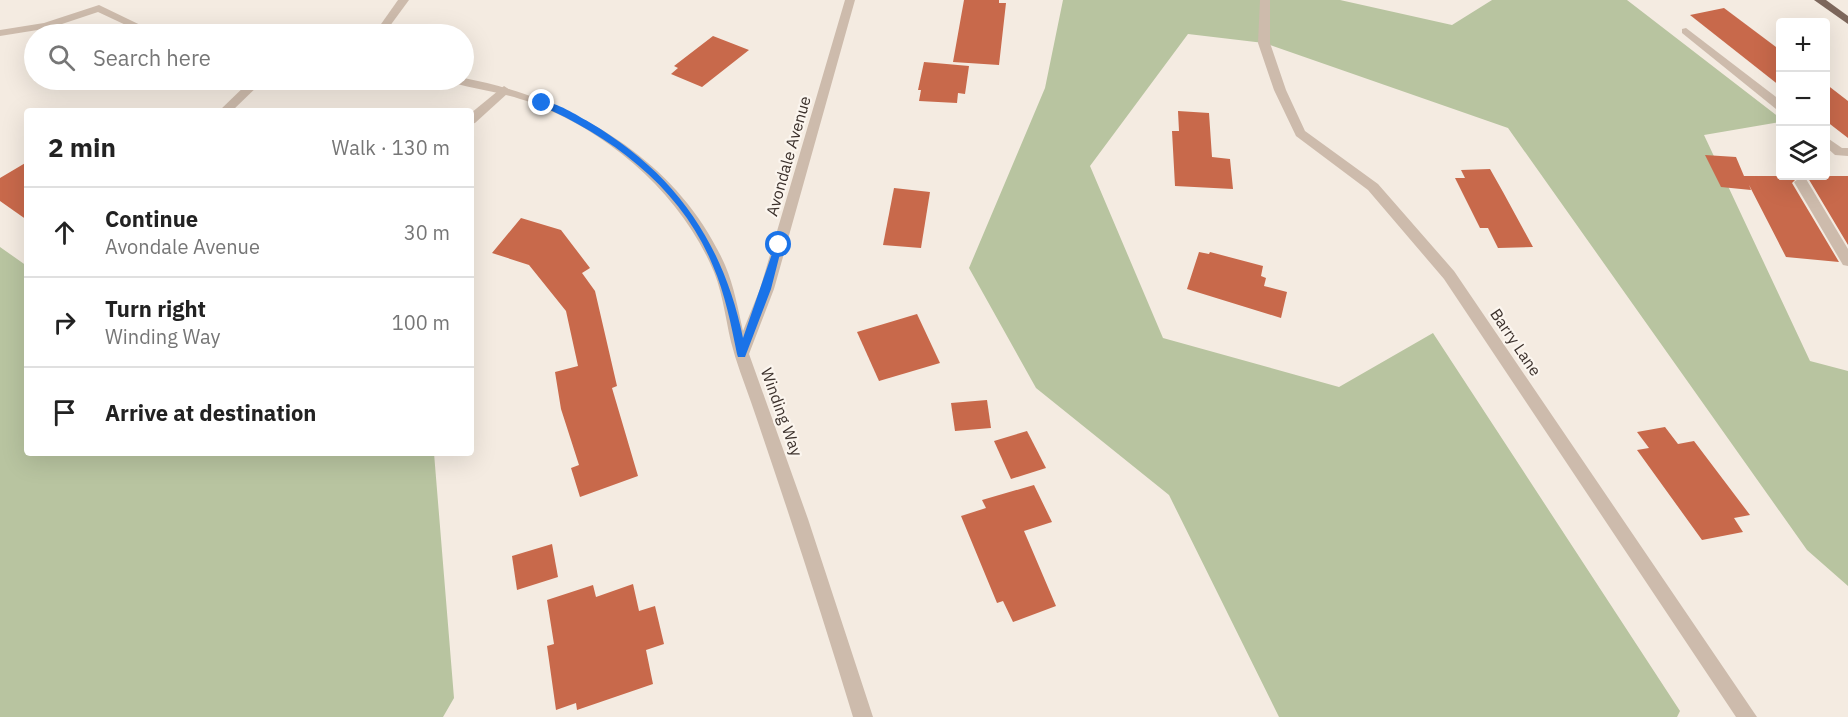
<!DOCTYPE html>
<meta charset="utf-8">
<style>
body{margin:0;font-family:"IBM Plex Sans",sans-serif;background:#f6f6f6;color:#222}
.controls{position:absolute;right:18px;top:18px;display:grid;overflow:hidden;border-radius:6px;box-shadow:0 6px 24px #0002}
.controls button{width:54px;height:54px;display:grid;place-items:center;padding:0;border:0;border-bottom:2px solid #e0e0e0;background:#fff;color:#222;font:30px sans-serif}
.stop{position:absolute;width:18px;height:18px;margin:-14px;border:4px solid #1a73e8;border-radius:50%;background:#fff}
.stop.end{background:#1a73e8;border-color:#fff;box-shadow:0 2px 6px #0008}
.list{margin:0;padding:0;list-style:none}
h2{display:flex;justify-content:space-between;align-items:center;height:78px;margin:0;padding:0 24px;font-size:26px}
h2 small{font-size:20px;font-weight:400;color:#767676}
.list li{display:grid;grid-template-columns:39px 1fr auto;gap:18px;align-items:center;box-sizing:border-box;height:90px;padding:0 24px;border-top:2px solid #e0e0e0}
.list b{display:block;font-size:22px;white-space:nowrap}
.list p{margin:0;font-size:20px;white-space:nowrap;color:#767676}
.list em{font-size:20px;font-style:normal;color:#767676}
.icon{flex:none;width:33px;height:33px;fill:none;stroke:currentColor;stroke-width:2;stroke-linecap:round;stroke-linejoin:round}
.map{position:relative;flex:none;width:1848px;height:717px;overflow:hidden}
.search{position:absolute;background:#fff;box-shadow:0 6px 24px #0002;left:24px;top:24px;width:450px;height:66px;display:flex;align-items:center;gap:15px;box-sizing:border-box;padding:0 21px;border-radius:33px;color:#767676;font-size:22px}
.panel{position:absolute;background:#fff;box-shadow:0 6px 24px #0002;left:24px;top:108px;width:450px;height:348px;border-radius:6px}
.map>svg:first-child{display:block}
.green{fill:#b8c4a0}
.building{fill:#c8694b}
.lines{fill:none;stroke-linecap:round;stroke-linejoin:round}
.service{fill:#cdbbac;fill-rule:evenodd}
.minor{fill:#cdbbac;fill-rule:evenodd}
.primary{fill:#7d675c;fill-rule:evenodd}
.route{fill:#1a73e8}
.labels{text-anchor:middle;stroke-width:4.5;stroke-linejoin:round;paint-order:stroke}
.street-label{font-size:16px;fill:#3b302b;stroke:#fbf5ee}
</style>
<div class="map">
<svg width="1848" height="717" viewBox="0 0 1848 717">
<rect width="100%" height="100%" fill="#f4ebe1"/>
<g class="green">
<polygon points="1063,0 1340,0 1452,25 1492,0 1627,0 1780,118 1780,122 1704,135 1810,361 1848,371 1848,586 1807,550 1508,128 1264,43 1188,34 1090,166 1163,338 1339,387 1433,333 1680,711 1677,717 1279,717 1169,495 1036,388 969,268 1045,88"/>
<polygon points="0,247 27,266 27,453 434,453 454,698 443,717 0,717"/>
</g>
<g class="building">
<polygon points="964,0 999,0 999,3 1006,3 999,65 953,62"/>
<polygon points="1724,8 1780,50 1780,86 1690,15"/>
<polygon points="713,36 749,50 702,87 671,74 678,68 674,66"/>
<polygon points="924,62 969,66 965,94 958,93 957,103 919,101 921,90 918,90"/>
<polygon points="1826,84 1848,101 1848,138 1826,121"/>
<polygon points="1178,111 1209,113 1212,157 1230,159 1233,189 1175,186 1172,131 1179,131"/>
<polygon points="1705,155 1736,157 1744,176 1799,176 1792,183 1839,262 1786,257 1749,185 1751,190 1721,187"/>
<polygon points="27,162 27,220 0,201 0,178"/>
<polygon points="1490,169 1503,192 1533,247 1498,248 1488,228 1480,228 1455,178 1465,178 1461,170"/>
<polygon points="1803,176 1848,176 1848,245 1808,178"/>
<polygon points="894,188 930,192 921,248 883,245"/>
<polygon points="521,218 561,230 590,268 582,273 595,291 617,386 612,388 638,476 580,497 571,468 579,465 561,409 555,372 578,366 566,311 529,265 492,253"/>
<polygon points="1199,252 1209,254 1210,252 1263,266 1261,276 1266,278 1264,286 1287,292 1281,318 1187,289"/>
<polygon points="917,314 940,363 879,381 857,332"/>
<polygon points="987,400 991,428 955,431 951,403"/>
<polygon points="1665,427 1678,444 1694,441 1750,515 1734,518 1743,532 1702,540 1637,450 1649,448 1637,432"/>
<polygon points="1027,431 1046,468 1011,479 994,441"/>
<polygon points="1034,485 1052,522 1024,531 1056,606 1013,622 1003,601 997,603 961,516 986,508 982,500"/>
<polygon points="552,544 558,577 517,590 512,556"/>
<polygon points="633,584 639,611 655,606 664,644 646,650 653,684 577,710 576,703 556,710 547,646 554,644 547,600 593,585 596,597"/>
</g>
<g class="lines">
<g class="service">
<polygon points="1686,28 1780,100 1780,110 1776,109 1682,33 1682,29"/>
<polygon points="251,80 264,80 232,111 219,111"/>
<polygon points="504,86 510,90 508,93 475,123 471,124 471,113"/>
<polygon points="1826,137 1842,148 1848,148 1848,156 1835,155 1826,147"/>
<polygon points="1801,177 1806,179 1848,249 1848,266 1843,265 1794,182"/>
</g>
<g class="minor">
<polygon points="398,0 409,0 384,34 374,34"/>
<path d="M845 0H855L774 289 749 354 808 519 873 717H853C821 611 787 507 751 402 744 382 736 362 731 342 725 316 722 287 710 263 676 190 607 131 532 103 506 93 479 90 453 83L451 80H464V78C572 99 678 159 725 265 734 286 738 309 743 331L760 289Z"/>
<polygon points="1260,0 1270,0 1270,43 1286,90 1305,131 1378,184 1454,271 1757,717 1736,717 1444,279 1368,190 1296,136 1274,90 1258,43"/>
<polygon points="99,5 159,34 145,34 98,12 50,28 0,36 0,30 44,23"/>
</g>
<polygon class="primary" points="1814,0 1826,0 1848,16 1848,24"/>
</g>
<path class="route" d="M539 102C554 100 576 115 589 122 674 172 723 241 743 338L775 245 783 242 771 289 745 357H738L737 354C731 324 725 294 713 266 682 189 613 137 539 105Z"/>
<g class="labels">
<g class="street-label">
<text transform="translate(788 156) rotate(-74)" y="6">Avondale Avenue</text>
<text transform="translate(1516 342) rotate(56)" y="6">Barry Lane</text>
<text transform="translate(782 412) rotate(70)" y="6">Winding Way</text>
</g>
</g>
</svg>
<div class="controls">
<button>+</button>
<button>−</button>
<button><svg class="icon" aria-label="layers" viewBox="0 0 24 24"><path d="M12 4l9 5-9 5-9-5zM3 14l9 5 9-5"/></svg></button>
</div>
<div class="stop" style="left:779px;top:245px"></div>
<div class="stop end" style="left:542px;top:103px"></div>
<div class="search"><svg class="icon" aria-label="search" viewBox="0 0 24 24"><circle cx="10" cy="10" r="6"/><path d="M15 15l6 6"/></svg>Search here</div>
<section class="panel">
<h2>2 min<small>Walk · 130 m</small></h2>
<ul class="list">
<li><svg class="icon" aria-label="ahead" viewBox="0 0 24 24"><path d="M12 20V5M6 11l6-6 6 6"/></svg><div><b>Continue</b><p>Avondale Avenue</p></div><em>30 m</em></li>
<li><svg class="icon" aria-label="right" viewBox="0 0 24 24"><path d="M7 20v-9h11M14 6l5 5-5 5"/></svg><div><b>Turn right</b><p>Winding Way</p></div><em>100 m</em></li>
<li><svg class="icon" aria-label="arrive" viewBox="0 0 24 24"><path d="M6 21V4h12l-3 4 3 4H6"/></svg><div><b>Arrive at destination</b></div></li>
</ul>
</section>
</div>
